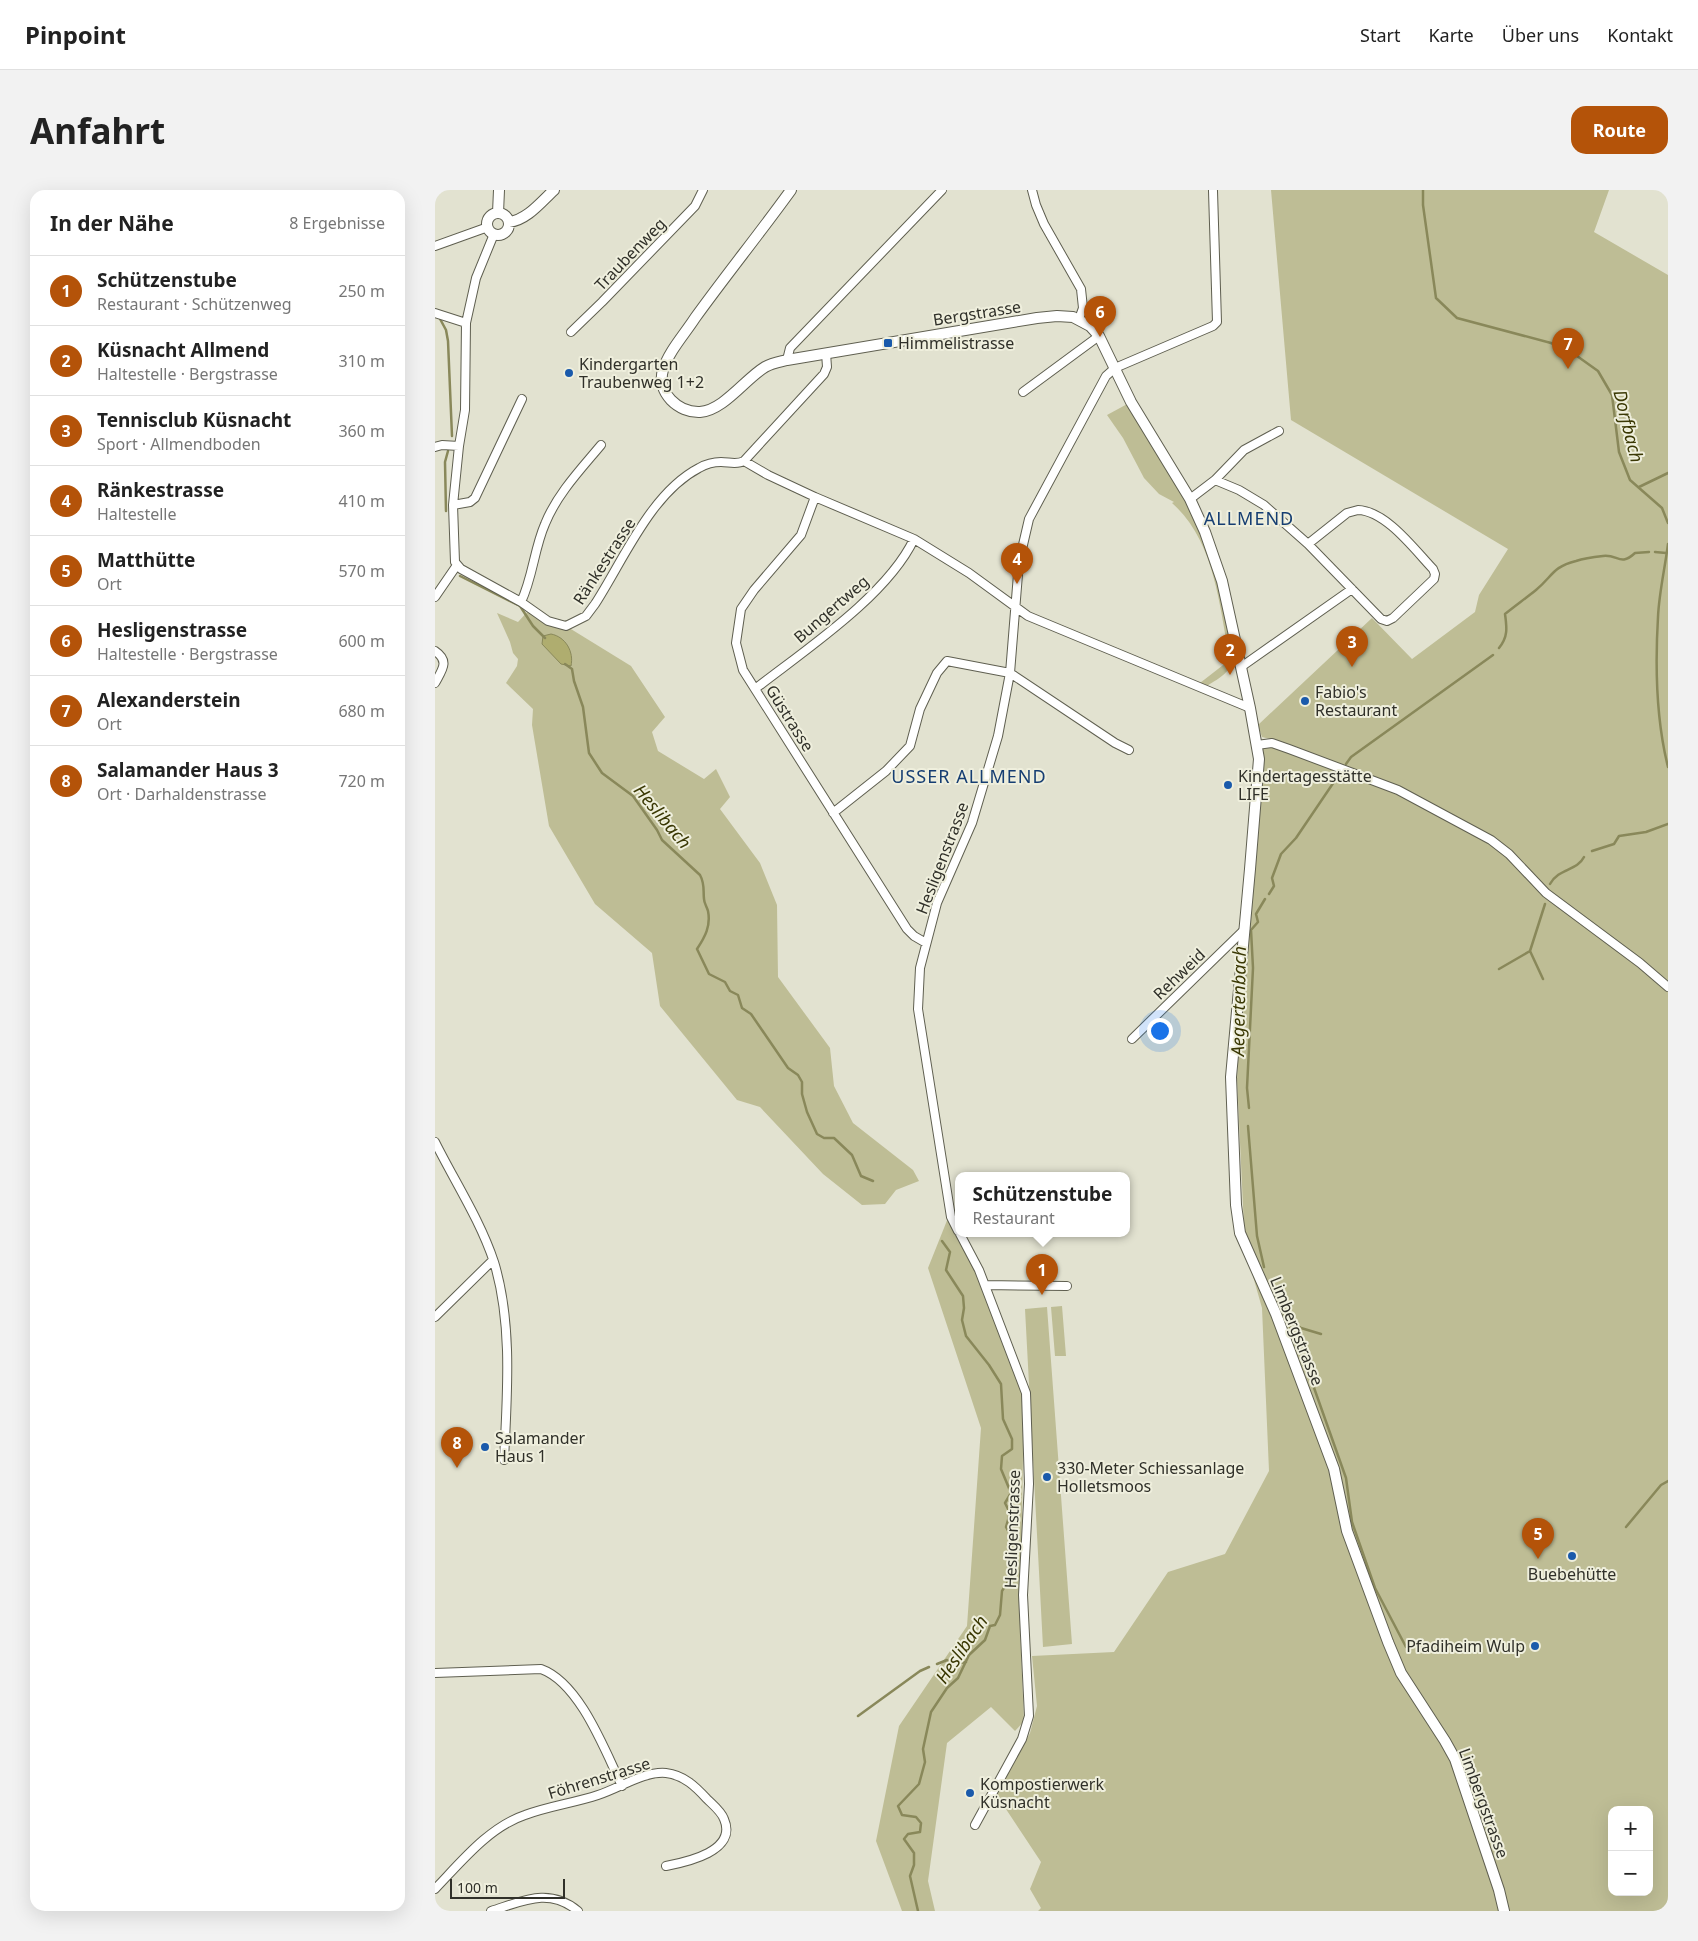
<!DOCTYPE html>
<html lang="de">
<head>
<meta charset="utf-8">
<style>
	body { margin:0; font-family:"Noto Sans",sans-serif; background:#f2f2f2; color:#222 }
	.controls { position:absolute; right:15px; bottom:15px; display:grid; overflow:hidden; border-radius:10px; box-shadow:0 5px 20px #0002 }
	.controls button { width:45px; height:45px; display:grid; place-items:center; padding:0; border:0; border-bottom:1px solid #e0e0e0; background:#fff; color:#222; font:25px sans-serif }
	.scale { position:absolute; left:15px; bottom:12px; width:115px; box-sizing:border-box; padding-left:5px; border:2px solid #303029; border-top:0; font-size:14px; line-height:18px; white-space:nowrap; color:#303029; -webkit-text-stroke:4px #efefdd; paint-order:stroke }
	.you { position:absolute; left:724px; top:840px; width:18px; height:18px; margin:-12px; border:4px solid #fff; border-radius:50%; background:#1a73e8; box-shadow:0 0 0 8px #1a73e833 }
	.badge { display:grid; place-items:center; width:32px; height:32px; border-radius:50%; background:#b45309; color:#fff; font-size:16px; font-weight:700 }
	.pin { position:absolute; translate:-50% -41px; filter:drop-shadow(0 1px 2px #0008) }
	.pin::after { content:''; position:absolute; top:26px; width:18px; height:15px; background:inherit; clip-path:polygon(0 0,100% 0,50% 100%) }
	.popup { position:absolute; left:520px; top:982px; width:175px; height:65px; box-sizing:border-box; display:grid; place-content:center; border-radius:10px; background:#fff; filter:drop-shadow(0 1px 4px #0005); font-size:16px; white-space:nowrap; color:#767676 }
	.popup b { font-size:19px; color:#222 }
	.popup::after { content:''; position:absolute; left:50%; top:100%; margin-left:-10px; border:10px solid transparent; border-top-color:#fff }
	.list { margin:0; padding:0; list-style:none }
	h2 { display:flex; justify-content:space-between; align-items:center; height:65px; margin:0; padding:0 20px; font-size:21px }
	h2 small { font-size:16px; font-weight:400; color:#767676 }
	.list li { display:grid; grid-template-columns:32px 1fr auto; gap:15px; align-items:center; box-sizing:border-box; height:70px; padding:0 20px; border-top:1px solid #e0e0e0 }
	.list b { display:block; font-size:19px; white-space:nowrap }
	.list p { margin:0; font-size:16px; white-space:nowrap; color:#767676 }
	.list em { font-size:16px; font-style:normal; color:#767676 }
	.map { position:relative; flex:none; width:1233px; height:1721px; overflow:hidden; border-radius:15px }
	header { display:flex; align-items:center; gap:30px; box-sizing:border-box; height:70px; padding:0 25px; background:#fff; border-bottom:1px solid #e0e0e0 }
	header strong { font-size:24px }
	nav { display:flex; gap:28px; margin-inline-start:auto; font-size:18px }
	.intro { display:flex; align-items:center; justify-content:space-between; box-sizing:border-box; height:120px; padding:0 30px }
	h1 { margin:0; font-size:35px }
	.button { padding:12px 22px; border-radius:15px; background:#b45309; color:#fff; font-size:18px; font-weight:700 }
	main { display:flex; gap:30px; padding:0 30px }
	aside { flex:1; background:#fff; border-radius:15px; box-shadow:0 5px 20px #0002 }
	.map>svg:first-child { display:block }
	.green { fill:#bebd95; fill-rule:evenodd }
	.water { fill:#afad6f; stroke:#89885a }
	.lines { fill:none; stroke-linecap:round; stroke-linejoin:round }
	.stream { stroke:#89885a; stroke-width:2.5 }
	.street-casing { stroke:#5f5f50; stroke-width:10 }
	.secondary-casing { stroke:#5f5f50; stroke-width:12 }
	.street { stroke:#fff; stroke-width:8 }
	.secondary { stroke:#fff; stroke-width:10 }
	.poi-dot { fill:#1a5aab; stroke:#efefdd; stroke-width:2 }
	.labels { text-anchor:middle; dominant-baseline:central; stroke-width:4; stroke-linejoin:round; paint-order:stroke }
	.street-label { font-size:16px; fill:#303029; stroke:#efefdd }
	.poi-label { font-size:16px; fill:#303029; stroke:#efefdd; text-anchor:start }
	.water-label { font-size:18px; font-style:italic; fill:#3a3804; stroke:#efefdd }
	.neighbourhood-label { font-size:18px; letter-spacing:1px; fill:#163e72; stroke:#efefdd }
</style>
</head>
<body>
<header>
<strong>Pinpoint</strong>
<nav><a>Start</a><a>Karte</a><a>Über uns</a><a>Kontakt</a></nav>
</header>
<div class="intro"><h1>Anfahrt</h1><a class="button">Route</a></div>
<main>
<aside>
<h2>In der Nähe<small>8 Ergebnisse</small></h2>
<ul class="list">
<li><span class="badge">1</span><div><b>Schützenstube</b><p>Restaurant · Schützenweg</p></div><em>250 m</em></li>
<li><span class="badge">2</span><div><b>Küsnacht Allmend</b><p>Haltestelle · Bergstrasse</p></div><em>310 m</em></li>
<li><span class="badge">3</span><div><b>Tennisclub Küsnacht</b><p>Sport · Allmendboden</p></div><em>360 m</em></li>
<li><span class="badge">4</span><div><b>Ränkestrasse</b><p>Haltestelle</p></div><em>410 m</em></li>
<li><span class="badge">5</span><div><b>Matthütte</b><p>Ort</p></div><em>570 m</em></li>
<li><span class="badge">6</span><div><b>Hesligenstrasse</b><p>Haltestelle · Bergstrasse</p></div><em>600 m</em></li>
<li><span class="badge">7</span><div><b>Alexanderstein</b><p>Ort</p></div><em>680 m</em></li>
<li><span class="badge">8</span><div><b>Salamander Haus 3</b><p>Ort · Darhaldenstrasse</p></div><em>720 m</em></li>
</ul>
</aside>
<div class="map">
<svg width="1233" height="1721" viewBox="0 0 1233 1721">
	<rect width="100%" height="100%" fill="#e2e2d0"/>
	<path class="green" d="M836,0H1174L1159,42L1233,85V1721H603L606,1718L595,1699L606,1672L561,1604L595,1543L602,1516L597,1466L679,1462L733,1382L790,1364L834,1281L827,1118L810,1058L802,889L822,555L860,558L850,553L827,547L823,535L937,428L977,469L1040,422L1044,405L1073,359L856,230ZM1177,1620H1214V1702H1177Z
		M696,212L751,311L777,370L800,466C795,483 786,487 772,496L765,493L792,472L794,465C784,413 779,350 737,313L739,312L724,304L709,288L688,248L672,225Z
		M95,419L131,436L196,476L230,527L217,542L223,561L269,589L281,579L295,607L285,619L325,673L342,715L343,787L395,858L399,896L418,933L478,980L484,991L461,1000L450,1014L427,1015L388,984L325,917L302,910L225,816L217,763L160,714L114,636L97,535L98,519L71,493L82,476L83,469L78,463L75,452L62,423L83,432Z
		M513,1028L541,1082L589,1208L585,1440L589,1531L580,1541L556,1517L512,1553L493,1691L500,1721H467L441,1651L464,1536L532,1436L546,1238L493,1078Z
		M627,1116L631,1166H620L616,1117Z
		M612,1117L637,1454L608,1457L590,1119Z"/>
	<path class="water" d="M116,444C131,447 139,462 136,476L126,474L107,454L108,446Z"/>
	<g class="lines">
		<path class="stream" d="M988,0V15L1001,108L1022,128L1116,153L1135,161L1163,181L1177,205L1184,262L1195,290L1227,318L1233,333
			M4,127L11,140L13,151L17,246
			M1204,297L1233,283
			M11,321L10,272L13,261
			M1233,354C1230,378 1224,403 1223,427C1220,477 1221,529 1233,577
			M1220,362L1231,363
			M25,386L85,416L98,436L110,448
			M1064,458C1073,447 1072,438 1070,424C1080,416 1091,408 1101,400C1118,386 1117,377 1141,371C1150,368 1159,367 1168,366C1183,364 1185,377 1200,363L1214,362
			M130,474L137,479L139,491L148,517L154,563L167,583L198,606L222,640L227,650L265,685C270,694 268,700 269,709C269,713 272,717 273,721C276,736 270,747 262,759L274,784L290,792L295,801L303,805L307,818L316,824L353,878L363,885L367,892V904L372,922L382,944L389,948H399L417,965L426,986L438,991
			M911,574L916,567L1058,465
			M1157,661L1179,654L1184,646L1211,642L1233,634
			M1115,694C1124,678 1142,681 1149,667
			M834,704L839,696L837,688L846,664L861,648L905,583
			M1095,761L1108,789
			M1064,779L1095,761L1110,714
			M814,918L812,898L818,778L816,740L823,732L821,724L830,709
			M813,936L822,1046L829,1077
			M836,1094L865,1160
			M852,1128L866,1138L886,1144
			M872,1178L911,1288L917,1332L940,1398L971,1457
			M1191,1337L1226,1295L1233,1291
			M502,1474L512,1470L519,1474L531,1472
			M423,1526L485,1481L494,1477
			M483,1721L475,1686L479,1675V1663L469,1649L473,1644L485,1642L486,1633L481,1627L467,1625L463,1616L484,1594L490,1572L488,1559L496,1522L512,1498L523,1488L534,1465L550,1450L555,1436L560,1435L565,1425L567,1401L576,1387L574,1377L578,1350L571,1337L575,1323L570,1313L576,1303L566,1279L567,1266L577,1259V1249L568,1229L566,1194L554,1175L531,1146L527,1130L529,1118L528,1106L511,1080L515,1062L507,1051"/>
		<g class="street-casing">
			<path id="street" d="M597,0L601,15L609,34L646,99L648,118L644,129
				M59,44L41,88L31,133L30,220L24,256L18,315L20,372L26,379L86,412L113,431L131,436L151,426L160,414C189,369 216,303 264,278C271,274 279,272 286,272C294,272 302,275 309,271L333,285L380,307L479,349L534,383L593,426L815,518
				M0,56L53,37
				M0,123L31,133
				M136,142L167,112L260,16L268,0
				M352,170L355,158L507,0
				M588,202L664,146
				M0,257L7,255L24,256
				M309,271L389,184L392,177L391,163
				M780,290L804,300L829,315L873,354
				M380,307L366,345L319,400L306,419L301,453L308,480L472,739L479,746L491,753
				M755,309L780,290L809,260L844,241
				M18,315L35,312L40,308L87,209
				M923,320C951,321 979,359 998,379L1000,384L999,389L958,428L952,431L946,429L873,354L912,323Z
				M0,407L22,375
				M86,412C98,387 99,359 110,334C122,304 146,279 166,255
				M0,461C15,471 7,480 0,493
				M806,477L917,399
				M320,499C370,460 452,406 479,349
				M822,555L837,553L854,559L963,600L1056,650L1074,664L1111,703L1205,773L1233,797
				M398,623L451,581L475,556L485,519L502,483L512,471L575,483L680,553L694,560
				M697,849L810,739
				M0,952C20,992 45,1030 59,1072C78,1134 72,1206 69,1270
				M523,1041L516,1027L483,819L485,778L502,713L537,633L563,546L575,483L584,372L594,329L671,186L680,178L778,136L782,132L778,1
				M525,1044L544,1080L591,1203L594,1294L588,1405L594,1526L587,1549L540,1635
				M550,1095L632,1096
				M0,1127L58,1070
				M0,1483L106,1479C145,1493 170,1561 187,1596
				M0,1699C26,1672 54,1637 90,1625C114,1616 139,1613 163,1605C185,1598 209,1581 231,1583C249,1585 261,1597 272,1609C278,1615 286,1621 289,1629C303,1661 252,1672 231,1676
				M56,1721C88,1711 114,1697 143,1721"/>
		</g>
		<g class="secondary-casing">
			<path id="secondary" d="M356,0C325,43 291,85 260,128C249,145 234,161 228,180C221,203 244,223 265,222C289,220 310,189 330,177C337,173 344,172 352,170L602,128L622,126L638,127L655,136L664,146L696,212L755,309L770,342L787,391L815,518L824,569L815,679L796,887L801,1015L805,1043L841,1124L899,1279L912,1341L953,1452L966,1483L1010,1551L1020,1569L1064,1700L1069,1721
				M63,23L64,0
				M52 34a11 11 0 1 1 22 0a11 11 0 1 1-22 0Z
				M74,32C92,30 106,12 119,0"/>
		</g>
		<use href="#street" class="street"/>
		<use href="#secondary" class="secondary"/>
	</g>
	<g class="poi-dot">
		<rect x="448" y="148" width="10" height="10" rx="2.5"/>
		<circle cx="134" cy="183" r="5"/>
		<circle cx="870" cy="511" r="5"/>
		<circle cx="793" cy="595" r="5"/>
		<circle cx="50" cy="1257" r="5"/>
		<circle cx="612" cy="1287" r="5"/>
		<circle cx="1137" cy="1366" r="5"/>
		<circle cx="1100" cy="1456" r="5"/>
		<circle cx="535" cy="1603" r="5"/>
	</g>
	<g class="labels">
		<g class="street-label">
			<text transform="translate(195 64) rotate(-46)">Traubenweg</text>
			<text transform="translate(542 123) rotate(-9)">Bergstrasse</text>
			<text transform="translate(169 371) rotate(-57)">Ränkestrasse</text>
			<text transform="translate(396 419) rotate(-41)">Bungertweg</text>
			<text transform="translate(355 528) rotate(58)">Güstrasse</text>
			<text transform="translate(507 668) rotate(-69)">Hesligenstrasse</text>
			<text transform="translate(744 784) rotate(-44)">Rehweid</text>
			<text transform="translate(862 1141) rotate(68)">Limbergstrasse</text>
			<text transform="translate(577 1339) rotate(-88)">Hesligenstrasse</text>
			<text transform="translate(164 1588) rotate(-17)">Föhrenstrasse</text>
			<text transform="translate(1049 1613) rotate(70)">Limbergstrasse</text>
		</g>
		<g class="poi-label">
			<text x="463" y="153">Himmelistrasse</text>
			<text x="144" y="174">Kindergarten<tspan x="144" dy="18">Traubenweg 1+2</tspan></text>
			<text x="880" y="502">Fabio's<tspan x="880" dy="18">Restaurant</tspan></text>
			<text x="803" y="586">Kindertagesstätte<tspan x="803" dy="18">LIFE</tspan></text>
			<text x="60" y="1248">Salamander<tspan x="60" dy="18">Haus 1</tspan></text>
			<text x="622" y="1278">330-Meter Schiessanlage<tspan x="622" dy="18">Holletsmoos</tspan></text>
			<text x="1137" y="1384" text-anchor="middle">Buebehütte</text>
			<text x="1090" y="1456" text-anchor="end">Pfadiheim Wulp</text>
			<text x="545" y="1594">Kompostierwerk<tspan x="545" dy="18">Küsnacht</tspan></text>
		</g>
		<g class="water-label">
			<text transform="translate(1194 236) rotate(76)">Dorfbach</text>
			<text transform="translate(228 626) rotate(50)">Heslibach</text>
			<text transform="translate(803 811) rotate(-89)">Aegertenbach</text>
			<text transform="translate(526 1459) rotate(-56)">Heslibach</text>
		</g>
		<g class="neighbourhood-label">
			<text x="814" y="328">ALLMEND</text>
			<text x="534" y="586">USSER ALLMEND</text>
		</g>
	</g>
</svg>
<div class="controls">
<button>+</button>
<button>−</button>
</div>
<div class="scale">100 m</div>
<div class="you"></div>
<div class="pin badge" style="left:607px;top:1105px">1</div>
<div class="popup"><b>Schützenstube</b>Restaurant</div>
<div class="pin badge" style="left:795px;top:485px">2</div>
<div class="pin badge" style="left:917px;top:477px">3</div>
<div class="pin badge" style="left:582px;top:394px">4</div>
<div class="pin badge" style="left:1103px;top:1369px">5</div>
<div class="pin badge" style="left:665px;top:147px">6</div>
<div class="pin badge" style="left:1133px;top:179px">7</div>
<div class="pin badge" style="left:22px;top:1278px">8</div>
</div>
</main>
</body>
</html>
